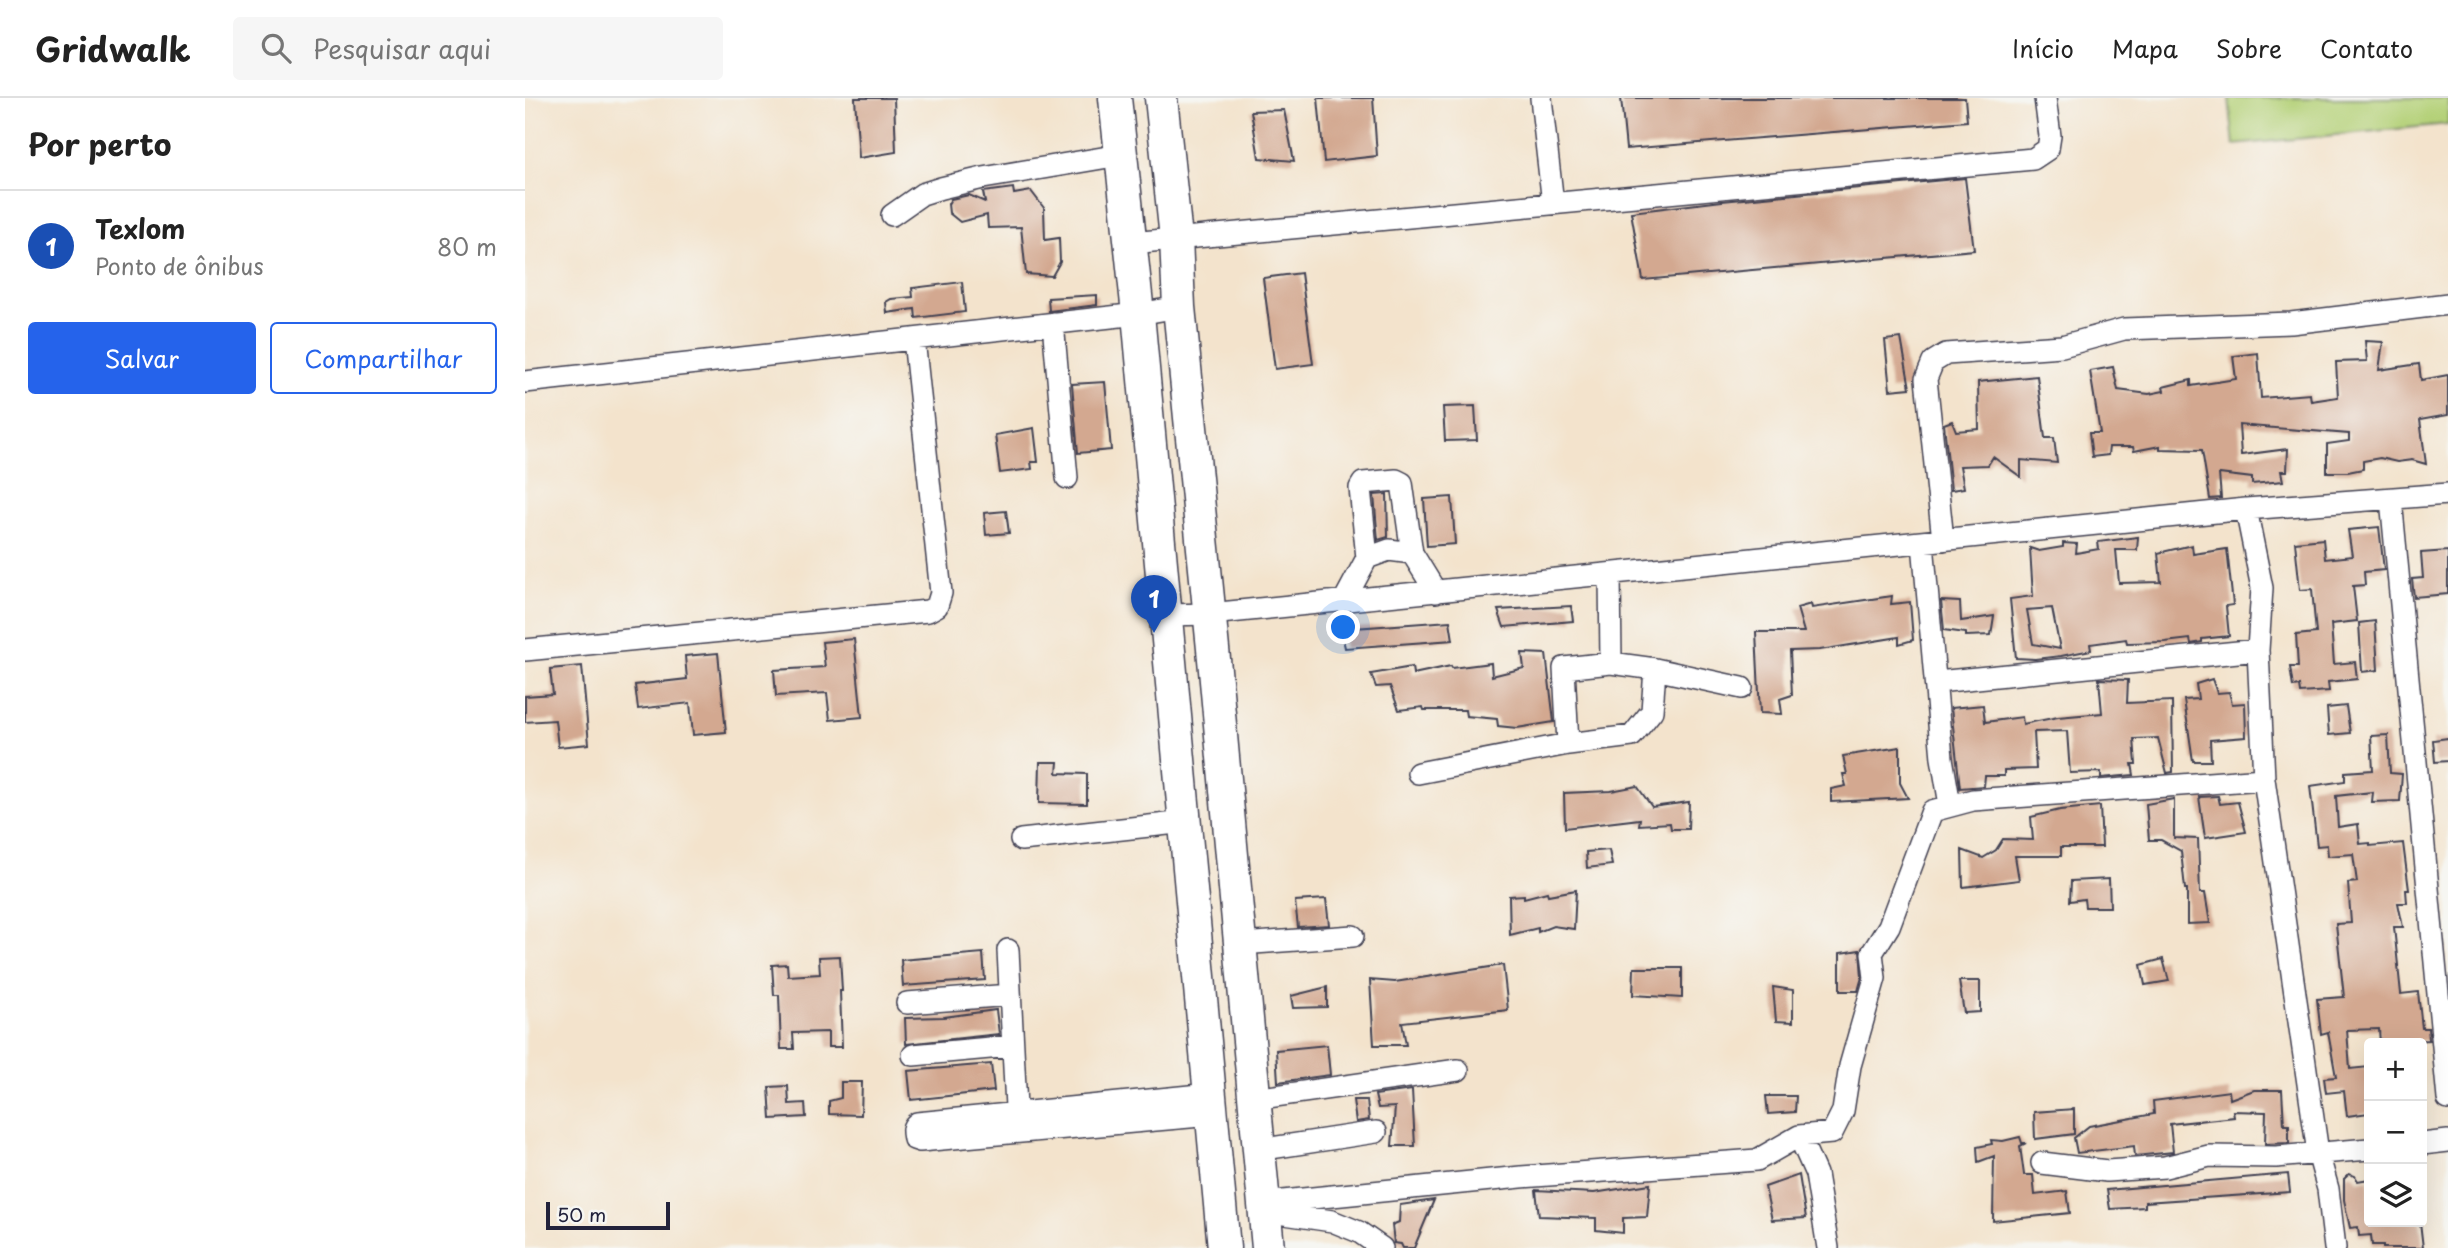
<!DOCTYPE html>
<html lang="pt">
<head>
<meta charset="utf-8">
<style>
	body { margin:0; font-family:"Playpen Sans",sans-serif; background:#f6f6f6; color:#222 }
	.controls { position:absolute; right:21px; bottom:21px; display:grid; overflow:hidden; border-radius:7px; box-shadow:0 7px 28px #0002 }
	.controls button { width:63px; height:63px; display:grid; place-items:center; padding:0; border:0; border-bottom:2px solid #e0e0e0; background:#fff; color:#222; font:35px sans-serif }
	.scale { position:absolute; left:21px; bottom:18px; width:124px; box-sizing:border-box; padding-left:7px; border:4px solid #22223b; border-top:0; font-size:19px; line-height:24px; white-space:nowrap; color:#22223b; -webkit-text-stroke:5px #f6f6f2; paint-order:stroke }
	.you { position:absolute; left:819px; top:530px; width:24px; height:24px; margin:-18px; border:5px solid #fff; border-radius:50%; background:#1a73e8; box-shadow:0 0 0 10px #1a73e833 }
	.badge { display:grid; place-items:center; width:46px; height:46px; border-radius:50%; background:#2563eb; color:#fff; font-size:23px; font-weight:700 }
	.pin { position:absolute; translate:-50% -58px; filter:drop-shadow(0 2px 4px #0008) }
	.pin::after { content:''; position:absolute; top:37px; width:24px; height:21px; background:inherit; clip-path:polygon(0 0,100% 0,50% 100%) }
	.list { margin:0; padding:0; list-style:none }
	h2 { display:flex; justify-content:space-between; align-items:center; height:91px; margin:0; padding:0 28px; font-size:30px }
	h2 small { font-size:23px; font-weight:400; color:#767676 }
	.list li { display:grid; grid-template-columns:46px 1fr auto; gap:21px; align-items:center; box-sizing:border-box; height:112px; padding:0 28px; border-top:2px solid #e0e0e0 }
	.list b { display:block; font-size:26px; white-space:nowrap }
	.list p { margin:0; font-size:23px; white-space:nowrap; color:#767676 }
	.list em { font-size:23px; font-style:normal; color:#767676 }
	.actions { display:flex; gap:14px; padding:21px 28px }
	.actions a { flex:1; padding:16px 0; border:2px solid #2563eb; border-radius:7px; text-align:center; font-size:24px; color:#2563eb }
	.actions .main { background:#2563eb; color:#fff }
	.icon { flex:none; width:38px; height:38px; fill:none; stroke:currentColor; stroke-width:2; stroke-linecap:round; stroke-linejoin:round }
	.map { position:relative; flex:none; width:1923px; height:1150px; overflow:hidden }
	header { display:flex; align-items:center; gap:42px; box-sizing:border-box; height:98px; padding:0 35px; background:#fff; border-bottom:2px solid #e0e0e0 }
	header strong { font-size:33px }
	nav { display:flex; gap:38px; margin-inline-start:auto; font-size:24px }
	.search { width:490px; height:63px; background:#f6f6f6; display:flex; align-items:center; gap:18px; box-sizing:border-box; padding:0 24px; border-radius:7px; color:#767676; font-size:26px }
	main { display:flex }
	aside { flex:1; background:#fff }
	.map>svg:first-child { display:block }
	.green { fill:#b3d076; stroke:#6a7958; stroke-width:2 }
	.building { fill:#d3a890; fill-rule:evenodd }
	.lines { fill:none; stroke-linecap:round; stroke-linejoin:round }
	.minor-casing { stroke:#413f51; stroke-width:24 }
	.highway-casing { stroke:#413f51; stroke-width:35 }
	.minor { stroke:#fff; stroke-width:21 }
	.highway { stroke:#fff; stroke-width:32 }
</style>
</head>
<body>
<header>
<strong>Gridwalk</strong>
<div class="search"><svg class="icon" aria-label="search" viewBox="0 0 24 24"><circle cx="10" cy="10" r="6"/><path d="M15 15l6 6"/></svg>Pesquisar aqui</div>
<nav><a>Início</a><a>Mapa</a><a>Sobre</a><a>Contato</a></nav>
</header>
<main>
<aside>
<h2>Por perto<small></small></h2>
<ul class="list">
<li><span class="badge" style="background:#1a4fb4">1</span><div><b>Texlom</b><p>Ponto de ônibus</p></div><em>80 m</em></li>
</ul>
<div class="actions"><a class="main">Salvar</a><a>Compartilhar</a></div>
</aside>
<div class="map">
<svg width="1923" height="1150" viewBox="0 0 1923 1150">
	<rect width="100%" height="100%" fill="#f6f6f2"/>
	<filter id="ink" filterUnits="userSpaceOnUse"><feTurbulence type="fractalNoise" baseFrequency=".0143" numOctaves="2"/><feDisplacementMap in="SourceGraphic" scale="14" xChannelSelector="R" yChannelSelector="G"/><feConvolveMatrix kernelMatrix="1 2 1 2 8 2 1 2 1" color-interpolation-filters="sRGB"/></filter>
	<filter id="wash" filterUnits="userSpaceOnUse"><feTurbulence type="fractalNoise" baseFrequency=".00686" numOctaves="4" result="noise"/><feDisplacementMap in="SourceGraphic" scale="28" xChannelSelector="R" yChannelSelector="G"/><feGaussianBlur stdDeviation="1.57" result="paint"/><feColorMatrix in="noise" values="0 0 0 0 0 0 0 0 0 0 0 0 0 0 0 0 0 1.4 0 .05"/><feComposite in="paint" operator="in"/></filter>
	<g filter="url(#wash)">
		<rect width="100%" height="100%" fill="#f3e3cc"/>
		<path class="green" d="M1704,0H1923V26L1709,47Z"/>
		<g id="blocks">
			<path class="building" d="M330,0H369L371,54L334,60Z
				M793,0H848L852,58L799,64Z
				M1096,0H1440L1442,23L1101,51Z
				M759,12L769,63L734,60L726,13Z
				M1440,80L1449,152L1118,182L1106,114L1197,103Z
				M488,90L489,96L506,93L519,110L520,142L534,140L535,164L527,178L501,176L496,129L463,130L462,117L435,124L424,115L423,106L426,101L444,97L460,104L458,94Z
				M776,175L788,266L750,271L738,180Z
				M437,184L440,214L391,220L390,211L362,215L361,204L366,201L388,199L387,190Z
				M572,197V207L524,213L523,200Z
				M1376,240L1385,290L1365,292L1360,242Z
				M1840,243L1858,244L1854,272L1894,266L1896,282L1923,277V317L1895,322L1901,366L1887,362L1872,364L1855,360L1838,363V371L1823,374H1802V346L1824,343V336L1714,327L1716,357L1763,351L1762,373H1756L1758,383L1727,386V380L1694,376L1696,400L1685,401L1677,352L1635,351V348L1609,353L1608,349H1584L1583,357L1567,359L1564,335H1575L1565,273L1588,269L1593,292L1624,296L1639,293L1638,289L1666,282V288L1711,281L1708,258L1733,255L1736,300L1785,296L1786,303L1813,299L1811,264L1842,263Z
				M1512,278L1520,340H1529L1532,365L1496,362V379L1468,359L1463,367L1435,368L1439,390L1426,392L1419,326L1427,323L1431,333L1454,331L1453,284Z
				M580,284L586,352L553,355L547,286Z
				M950,308L952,342L920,343L918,309Z
				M509,330L513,364H506L507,371L475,375L470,337Z
				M862,396L863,439L853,442L849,397Z
				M927,399L930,446L902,448L899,401Z
				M481,413L484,435L461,437L459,415Z
				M1854,429L1859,472L1839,474L1840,487L1828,488L1832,523L1806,526L1809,566L1830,564L1832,581L1803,584L1804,593L1775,595L1774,588L1768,589L1765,569H1773L1771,537L1791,535L1787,491L1775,492L1770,444L1798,441L1800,461L1827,458L1823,432Z
				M1613,439L1612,452H1591L1594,485L1636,484L1633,455L1667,447L1668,456L1702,451L1708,507L1701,508L1704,538L1677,541V544L1666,546L1665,541L1640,544L1602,545L1601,541L1565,546L1566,552L1536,558L1510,561L1491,560L1485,501L1508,498L1505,450L1514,453L1538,449V445L1552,446L1551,455L1574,451L1573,444ZM1527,510L1535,551L1508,546L1502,512Z
				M1923,453V496L1889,499L1887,481L1898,480L1896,455Z
				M1367,498L1366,506L1385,504L1388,542L1374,546V539L1295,552L1265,553L1267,597L1255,601L1257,616L1235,615L1231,534H1279L1272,510L1286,506L1287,510Z
				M1416,503L1435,504L1436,523L1469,518L1466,537L1441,538V535L1419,532Z
				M1046,508L1048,523L979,529L973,512Z
				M925,523L928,542L820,550L816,531Z
				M1850,523L1853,572L1837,574L1834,525Z
				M329,541L337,619L305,622L302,595L251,598L249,572L300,569L297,544Z
				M193,555L201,634L168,637L165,605L113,611L110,587L162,581L160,558Z
				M997,555L1021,556L1029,624L992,630L973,628L972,621L941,618L940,612H899L898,609L874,612L865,588L851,589L846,576L887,569L888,576L926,568L927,570L966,565L967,578L999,570Z
				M57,568L64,646L33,649L30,622L0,624V598L28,596L25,571Z
				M1574,581L1603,582L1602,605L1647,603L1648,674L1642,675L1633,640L1609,641L1611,666H1607L1609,677L1576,680V674L1545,675L1542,633L1509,634L1511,671L1479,672V678H1460L1459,688L1435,690L1426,610L1458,607L1460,624L1497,619L1498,626L1533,619L1577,615Z
				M1687,581L1692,595L1704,594L1707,606L1720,605L1721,639L1685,642L1686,663H1668L1659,602L1673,601L1671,586Z
				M1821,608L1825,635L1804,637L1802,610Z
				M1863,637L1865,675L1877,676L1875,703L1847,704L1848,694L1811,698L1813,729L1833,726L1835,746L1845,745V748L1878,745L1884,792H1881L1882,805H1873L1878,829H1869L1876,896L1893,894L1897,930H1903L1904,942L1855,945L1854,931L1822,932L1825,971L1844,969V1015L1822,1018L1819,993L1801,995L1799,980L1811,979L1803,934L1796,936L1792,901L1819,899L1811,826L1826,825L1823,785L1832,784L1828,756L1803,758L1802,747L1792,748L1785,688L1820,683V674L1848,672L1846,638Z
				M1923,640V663L1910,664L1908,642Z
				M1375,649V685L1383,700L1306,704V691L1321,688L1318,676H1322L1318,658Z
				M515,664H533L532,675L562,676V706L514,705Z
				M1112,688L1127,709L1164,704L1163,731H1146L1145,725L1114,727L1115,721L1040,730L1039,695L1086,693Z
				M1693,698L1695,706L1713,704L1721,734L1680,740L1674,699Z
				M1649,701V740L1673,741L1675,795H1680L1685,825L1662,826V791H1660L1656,753L1636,742H1624L1621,706Z
				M1575,708L1577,749H1536V758H1490L1494,782L1438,789L1437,752L1458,760L1471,752L1478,741L1508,742L1506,719L1535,712Z
				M1084,752L1087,767L1062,770L1061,754Z
				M1584,781L1585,809H1560L1559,801L1545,803L1546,783Z
				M1051,792L1049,831L1028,828L1013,834V830L985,837L984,798L999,797V800L1022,794L1023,797Z
				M801,801L804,827L773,829L770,803Z
				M1335,852L1337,879L1333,893H1315V855Z
				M458,855L460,882L378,888L376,862Z
				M315,858L317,893H315L317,949H303V934L268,935L269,951H256L254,897H249L247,867L262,866L263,878L295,876L294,859Z
				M1638,861L1644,883L1620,887L1616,867Z
				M978,867L983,912L877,924L881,947H849L845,882L870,884Z
				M1109,870H1157V900L1108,897Z
				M1434,883H1455V914L1439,915Z
				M802,889V909L768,910L766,898Z
				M1248,889L1268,892V924L1251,923Z
				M471,912L474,936L381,946L380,920L419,919Z
				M802,947L805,977L753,984L751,952Z
				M466,966L469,993L386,1002L383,973Z
				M316,984H337L336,1017L304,1016V1003L316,1000Z
				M263,988L264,1006L280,1005L281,1019L246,1021L244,989Z
				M887,992L890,1048H867L870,1009L853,1010L850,997Z
				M1729,992H1757L1759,1027H1764V1045L1740,1046L1741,1014L1708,1013L1709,1019L1645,1026L1648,1054L1610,1058L1609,1048L1552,1055L1549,1040L1564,1028L1629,1016L1628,1003L1704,993L1705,1001Z
				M1241,998H1271L1270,1014L1243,1016Z
				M828,1002H842L844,1022L831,1024Z
				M1549,1011V1036L1510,1041L1509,1014Z
				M1495,1039L1497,1045H1501L1495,1048L1499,1077H1508L1510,1097L1542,1093L1545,1115L1468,1123L1469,1058L1453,1064L1452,1049L1467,1046L1466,1042L1478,1043Z
				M1763,1076L1765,1094L1620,1104V1109L1585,1111L1582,1092Z
				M1824,1076L1830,1078L1833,1083L1844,1081V1124H1895L1898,1150H1858V1147H1847L1846,1137L1834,1138L1833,1129L1825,1130L1819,1102V1081Z
				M1274,1077L1281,1120L1247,1122L1240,1089Z
				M1125,1086L1122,1119L1098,1120V1135L1071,1132V1120L1014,1118L1011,1092L1069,1095Z
				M909,1102L889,1150H878L876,1146L869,1145L867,1127L874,1124L875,1107Z"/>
		</g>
	</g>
	<g filter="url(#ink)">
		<use href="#blocks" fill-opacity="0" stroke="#413f51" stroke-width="2"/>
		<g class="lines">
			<g class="minor-casing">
				<path id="minor" d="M1016,0L1028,106
					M367,117L397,96L416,90L458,80L595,57
					M606,145L1508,61L1523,51L1525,38L1520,0
					M528,225L542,380
					M0,284L613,216L654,209
					M1866,401L1923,1001
					M1721,411L1737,490L1733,552L1739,681L1793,1055L1803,1091L1810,1150
					M1418,442L1401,281L1408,264L1421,256L1537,248L1599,231L1766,225L1923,206
					M1398,445L1417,660L1425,707
					M842,460L835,390L838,385L871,382L877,385L887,455
					M1085,476L1086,565L1130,571L1217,590
					M819,503L842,460L864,452L887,455L911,494
					M641,517L685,516L1721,411L1923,396
					M0,552L403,513L412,508L416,495L389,241
					M1412,584L1733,552
					M1043,646L1039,570L1086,565
					M893,675L1043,646L1107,638L1127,613L1130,571
					M496,742L661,724
					M715,846L828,838
					M483,852L492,1029
					M382,905L485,897
					M388,957L487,948
					M685,996L392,1025C386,1030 388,1034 389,1041L395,1043L687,1017
					M729,1001L933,972
					M1274,1038L1291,1076L1303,1150
					M1897,1046L1923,1043
					M733,1052L851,1034
					M1517,1065L1582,1073L1640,1069L1684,1058L1751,1059L1844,1051
					M737,1105L996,1079L1232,1062L1274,1038L1307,1035L1318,1013L1325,968L1350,880L1347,855L1364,828L1407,713L1448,702L1739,681
					M739,1113L807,1123L834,1134L857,1150"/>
			</g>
			<g class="highway-casing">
				<path id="highway" d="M590,0L613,216L699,1150
					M636,0L651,140L654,209L689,561L743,1150"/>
			</g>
			<use href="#minor" class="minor"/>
			<use href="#highway" class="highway"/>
		</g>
	</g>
</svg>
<div class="controls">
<button>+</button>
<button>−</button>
<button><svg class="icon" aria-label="layers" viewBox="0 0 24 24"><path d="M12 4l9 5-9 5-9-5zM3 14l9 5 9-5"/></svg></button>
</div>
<div class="scale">50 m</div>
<div class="you"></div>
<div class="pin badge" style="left:629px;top:535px;background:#1a4fb4">1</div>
</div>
</main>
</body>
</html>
